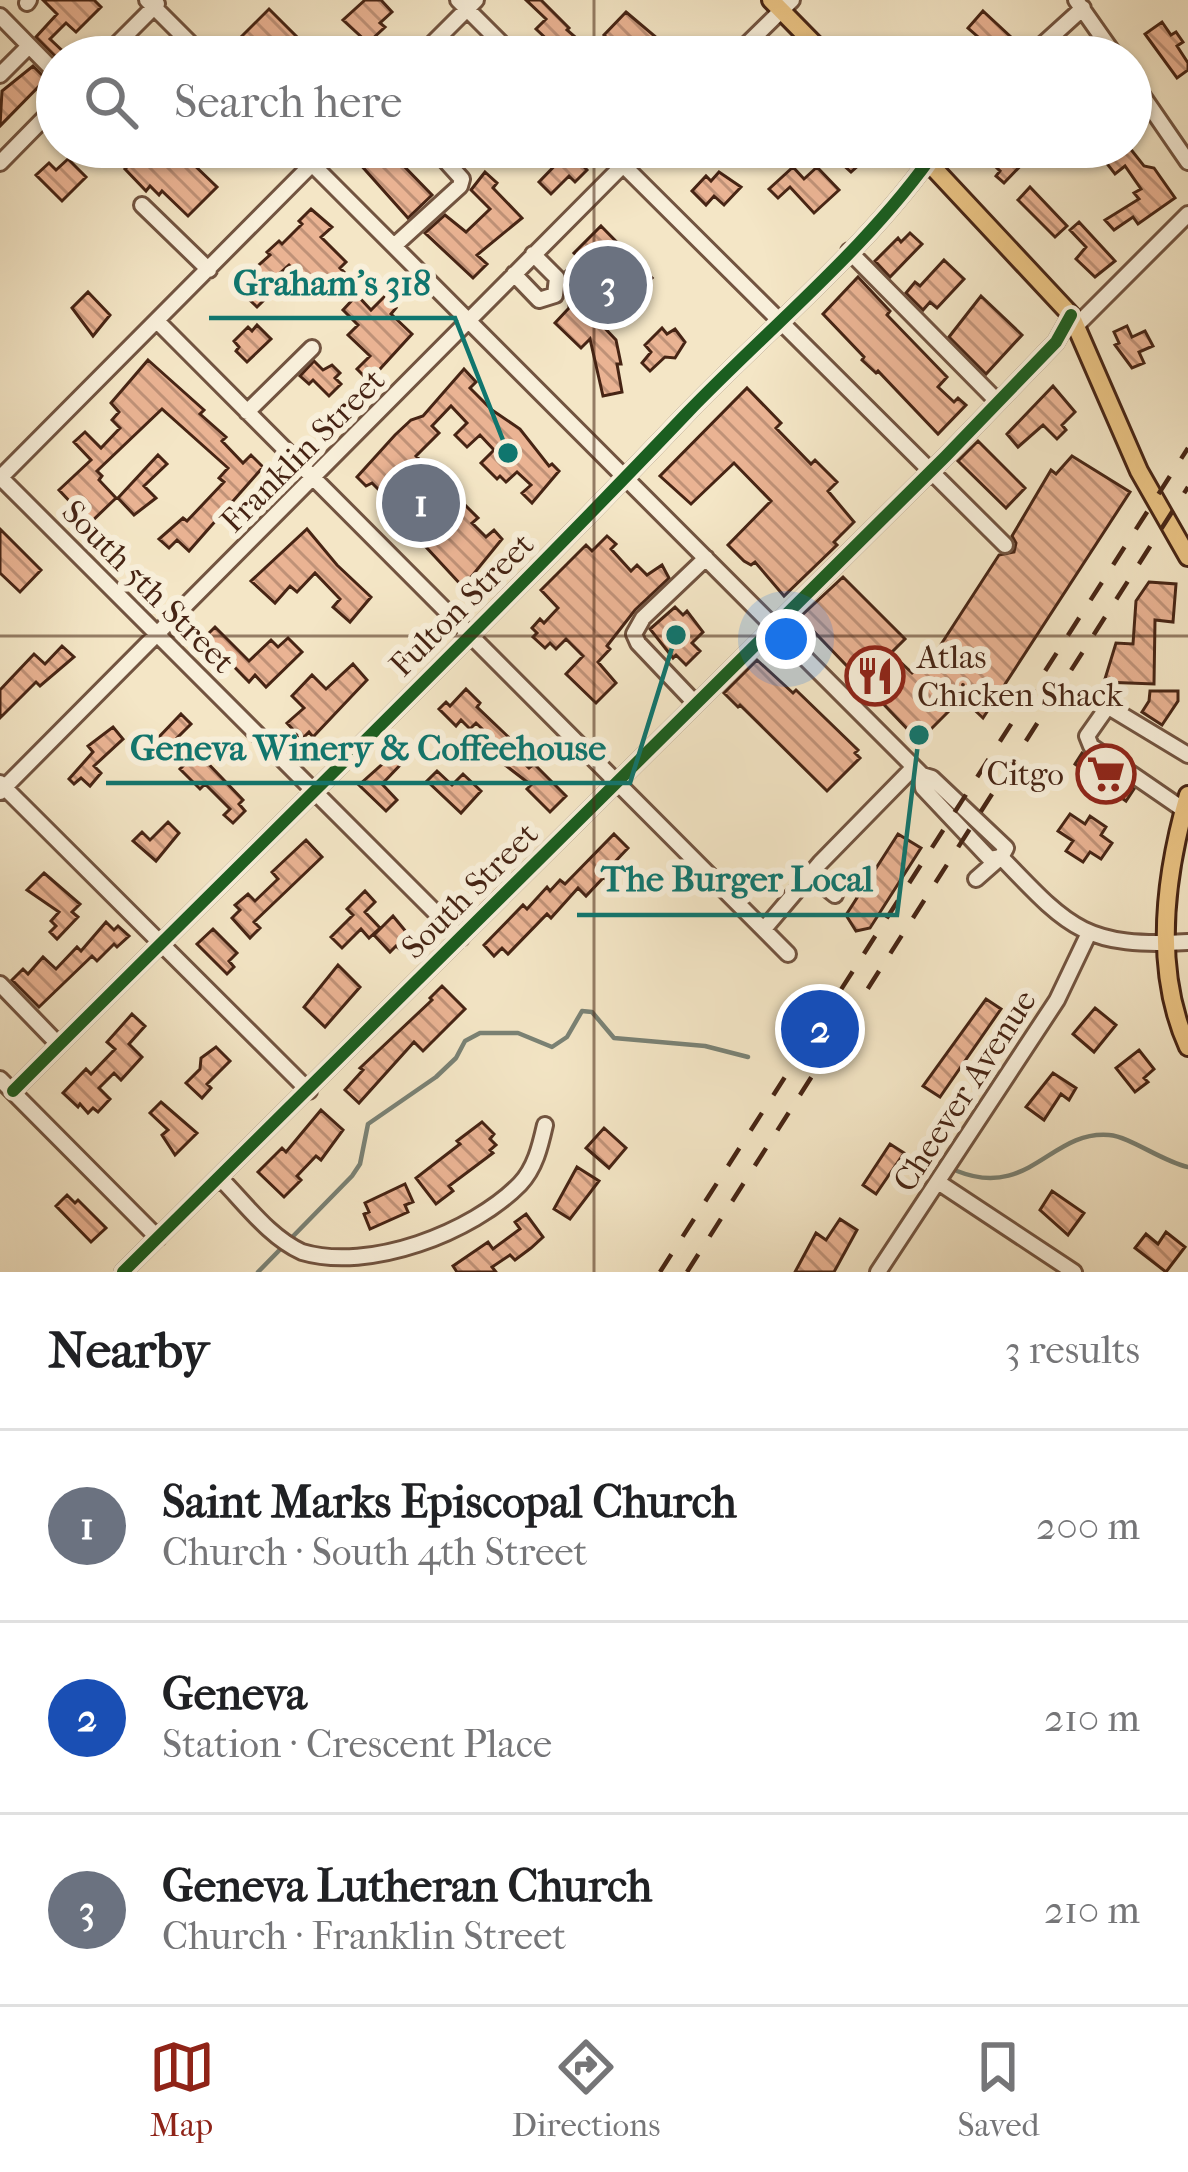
<!DOCTYPE html>
<html lang="en">
<head>
<meta charset="utf-8">
<style>
	body { margin:0; font-family:"IM FELL French Canon",serif; background:#f2f2f2; color:#202124 }
	.you { position:absolute; left:786px; top:639px; width:42px; height:42px; margin:-30px; border:9px solid #fff; border-radius:50%; background:#1a73e8; box-shadow:0 0 0 18px #1a73e833 }
	.badge { display:grid; place-items:center; width:78px; height:78px; border-radius:50%; background:#8f2418; color:#fff; font-size:39px; font-weight:700 }
	.pin { position:absolute; translate:-50% -50%; border:6px solid #fff; box-shadow:0 3px 12px #0006 }
	.list { margin:0; padding:0; list-style:none }
	h2 { display:flex; justify-content:space-between; align-items:center; height:156px; margin:0; padding:0 48px; font-size:51px }
	h2 small { font-size:39px; font-weight:400; color:#757577 }
	.list li { display:grid; grid-template-columns:78px 1fr auto; gap:36px; align-items:center; box-sizing:border-box; height:192px; padding:0 48px; border-top:3px solid #e0e0e0 }
	.list b { display:block; font-size:45px; white-space:nowrap }
	.list p { margin:0; font-size:39px; white-space:nowrap; color:#757577 }
	.list em { font-size:39px; font-style:normal; color:#757577 }
	.icon { flex:none; width:66px; height:66px; fill:none; stroke:currentColor; stroke-width:2; stroke-linecap:round; stroke-linejoin:round }
	.map { position:relative; flex:none; width:1188px; height:1272px; overflow:hidden }
	.search { position:absolute; background:#fff; box-shadow:0 3px 9px #0004; left:36px; right:36px; top:36px; height:132px; display:flex; align-items:center; gap:30px; box-sizing:border-box; padding:0 42px; border-radius:66px; color:#757577; font-size:45px }
	.sheet { height:732px; background:#fff }
	nav { display:flex; justify-content:space-around; align-items:center; box-sizing:border-box; height:168px; border-top:3px solid #e0e0e0; background:#fff; font-size:33px; color:#757577 }
	nav a { display:grid; justify-items:center; gap:6px }
	nav .on { color:#8f2418 }
	.map>svg:first-child { display:block }
	.lines { fill:none; stroke-linecap:round; stroke-linejoin:round }
	.stream { stroke:#7a8275; stroke-width:4.5 }
	.building { fill:url(#building-back-hatch); stroke:#462414; stroke-width:3 }
	.minor-casing { stroke:#725440; stroke-width:20 }
	.major-casing { stroke:#462414; stroke-width:22 }
	.minor { stroke:#f8efda; stroke-width:14 }
	.major { stroke:#eac383; stroke-width:16 }
	.rail { stroke:#462414; stroke-width:4.5; stroke-dasharray:21 21; stroke-linecap:butt }
	.cycleway-casing { stroke:#f8efda; stroke-width:20 }
	.cycleway { stroke:#1b5e20; stroke-width:12 }
	.grid { fill:none; stroke:#462414; stroke-width:3; stroke-opacity:0.55 }
	.labels { text-anchor:middle; dominant-baseline:central; stroke-width:12; stroke-linejoin:round; paint-order:stroke }
	.street-label { font-size:33px; fill:#462414; stroke:#f8efda }
	.poi-label { font-size:33px; fill:#462414; stroke:#f8efda; text-anchor:start }
	.leader { fill:none; stroke:#0f766e; stroke-width:4.5 }
	.callout-dot { fill:#0f766e; stroke:#f8efda; stroke-width:4.5 }
	.callout-label { font-size:36px; text-anchor:middle; font-weight:bold; fill:#0f766e; stroke:#f8efda; stroke-width:12; stroke-linejoin:round; paint-order:stroke }
</style>
</head>
<body>
<div class="map">
<svg width="1188" height="1272" viewBox="0 0 1188 1272">
	<defs>
		<pattern id="building-back-hatch" width="6" height="6" patternUnits="userSpaceOnUse" patternTransform="scale(3)"><rect width="6" height="6" fill="#eab393"/><path d="M-1 5l2 2M0 0l6 6M5-1l2 2" fill="none" stroke="#bf9177"/></pattern>
	</defs>
	<rect width="100%" height="100%" fill="#f4e6c6"/>
	<filter id="stains"><feTurbulence type="fractalNoise" baseFrequency=".00167" numOctaves="4"/><feColorMatrix values="0 0 0 0 .2 0 0 0 0 .09 0 0 0 0 .02 0 0 0 .5 -.17"/></filter>
	<radialGradient id="worn" r=".72"><stop offset=".6" stop-color="#630" stop-opacity="0"/><stop offset="1" stop-color="#630" stop-opacity=".3"/></radialGradient>
	<g class="lines">
		<path class="stream" d="M957,1171C1029,1200 1051,1130 1109,1135C1131,1137 1161,1161 1188,1167
			M258,1272L352,1176L360,1164L368,1124L436,1077L456,1058L465,1041L480,1033H518L552,1047L567,1037L582,1011L592,1012L614,1038L705,1046L748,1057"/>
	</g>
	<path class="building" d="M43,0H94L101,7L76,32L66,23L50,39L69,57L57,58L36,37L57,14Z
		M365,0H381L392,12L380,23L385,27L368,43L343,20Z
		M526,0H541L569,28L567,30L598,57H570L555,42L553,45L536,29L546,19Z
		M269,9L302,42L293,50L300,57H235L228,50Z
		M983,11L1011,37L999,50L993,45L980,57L968,45L977,36L968,28Z
		M626,12L657,38L638,57H605L615,46L604,35Z
		M1162,22L1171,35L1176,32L1183,42L1177,46L1188,63V70L1177,78L1145,34Z
		M33,66L46,79L0,126L2,91Z
		M118,147H183L194,159L191,162L217,187L188,216L162,191L159,195L150,186L146,191L125,169L128,166L120,158L125,153Z
		M375,147H411L398,160L432,195L408,218L359,163Z
		M817,147H858L868,157L851,172L832,155L824,164L812,152Z
		M975,147H990L1006,162L1017,150L1027,159L1004,183L996,176L1000,171Z
		M1094,147H1129L1144,166L1154,168L1175,198L1138,224L1133,217L1114,230L1105,220L1139,199L1134,193L1141,189L1125,166L1115,174Z
		M569,151L587,170L575,182L569,176L551,194L539,182Z
		M68,159L86,177L62,201L36,175L49,163L56,170Z
		M793,167L804,179L817,167L839,190L814,213L790,187L778,198L769,189Z
		M485,172L497,183L493,188L522,218L477,255L487,264L473,278L425,233L445,215L466,232L490,209L471,190Z
		M719,172L741,187L724,205L714,196L706,205L692,191L706,176L711,181Z
		M1030,187L1067,226L1055,237L1018,200Z
		M311,209L332,227L321,237L346,262L340,268L344,272L322,296L289,265L269,283L262,293L267,297L257,307L235,286L270,255L267,252L279,241L282,244L302,224L299,221Z
		M1079,222L1115,261L1095,277L1076,259L1086,247L1070,230Z
		M601,226L652,278L600,323L616,340L621,364H617L622,392L603,396L590,339L581,348L555,323L569,308V288L575,282L566,271L579,258L574,253Z
		M910,233L922,244L890,277L875,261L898,238L901,242Z
		M944,260L964,279L937,308L930,302L923,310L906,293L915,282L920,286Z
		M858,277L890,311L887,315L947,377L938,387L954,402L958,398L966,405L938,434L878,371L876,373L862,360L864,357L823,314Z
		M88,292L110,315L93,336L72,308Z
		M357,295L371,310L384,297L396,308L391,314L412,334L369,381L357,369L370,356L348,335L358,325L343,310Z
		M981,296L1022,335L986,374L949,337Z
		M257,325L271,339L247,362L236,351L239,347L234,341L248,327L252,331Z
		M1127,326L1132,337L1145,331L1153,346L1139,352L1144,363L1132,368L1115,345L1119,343L1114,332Z
		M662,328L667,334L675,329L685,342L675,358L665,357L650,371L642,363L651,352L645,345Z
		M148,360L204,410L200,414L226,437L222,441L243,463L251,455L263,467L189,551L177,540L169,548L159,539L183,518L187,521L224,482L219,478L228,468L162,409L97,471L102,476L99,480L116,498L90,523L59,490L91,460L74,442L85,432L101,448L120,428L112,420L119,412L111,403Z
		M314,361L323,370L332,365L340,373L335,378L341,384L329,396L313,380L309,384L300,376Z
		M464,369L476,382L470,388L492,410L520,429L549,466L552,464L559,471L532,503L522,493L531,485L517,472L506,482L500,476L497,479L481,463L494,450L480,435L467,447L455,435L467,423L451,406L432,426L439,433L416,456L478,518L472,523L486,537L494,530L502,539L463,587L401,520L400,511L372,483L366,486L357,477L395,435L411,420L423,416Z
		M1053,386L1075,412L1062,425L1066,430L1057,439L1043,425L1018,447L1007,434Z
		M747,388L781,423L776,428L811,464L815,460L837,482L828,491L854,522L834,542L837,545L784,596L755,562L751,565L744,561L728,545L771,501L734,463L691,504L660,476Z
		M978,441L1025,488L1006,508L958,461Z
		M158,455L167,464L144,486L156,498L134,515L118,498Z
		M1072,456L1130,492L983,718L962,698L923,737H915L800,617L843,577L905,639L891,653L912,673L923,662L927,666L999,555L1014,552L1016,543L1012,536L1051,470L1056,474Z
		M0,529L41,570L20,592L0,573Z
		M307,529L337,565L371,597L350,622L333,607L340,599L315,573L297,592L290,586L275,603L251,581Z
		M607,536L616,544L611,549L631,571L637,565L647,575L662,565L669,578L635,610L607,646L610,649L598,662L616,683L596,703L566,674L583,656L566,639L556,649L550,643L545,648L533,637L537,633L532,628L540,619L544,623L558,608L541,590L586,545L592,551Z
		M1149,582L1176,584L1173,622L1155,620L1154,684L1104,682L1116,643L1133,644L1136,601Z
		M675,607L683,615L687,611L703,632L692,643L700,651L686,665L676,655L673,658L650,629Z
		M215,627L249,661L271,640L278,647L288,638L302,652L266,687L255,675L249,682L205,637Z
		M62,646L74,657L40,686L36,682L0,718V690L34,654L45,664Z
		M757,660L793,693L796,690L858,750L855,753L860,758L827,791L740,705L738,707L724,693Z
		M353,664L367,680L313,737L309,732L302,739L287,723L304,708L292,696L312,675L326,689Z
		M466,689L480,703L477,707L521,749L515,755L529,768L534,764L566,796L550,812L527,789L531,785L496,758L500,754L494,748L498,744L476,723L470,729L461,720L456,726L439,709L446,702L450,706Z
		M1150,691H1178V701L1162,725L1142,712L1149,701Z
		M181,714L191,724L177,738L194,755L197,752L243,800L239,804L245,811L233,823L224,815L230,809L205,784L200,789L180,769L185,764L158,738Z
		M113,727L123,739L94,766L101,773L90,786L81,778L74,784L69,779L93,752L88,746Z
		M397,751L405,760L382,784L397,800L386,811L359,785Z
		M1082,753L1134,789L1126,801L1075,764Z
		M437,771L452,785L463,774L481,791L461,813L427,781Z
		M1070,814L1085,824L1090,816L1106,827L1101,835L1112,843L1101,859L1090,852L1083,862L1066,851L1073,841L1058,831Z
		M168,822L179,833L156,861L133,841L142,832L150,840Z
		M614,834L628,848L612,865L619,871L608,882L604,877L586,896L578,888L551,918L547,914L508,954L502,948L494,956L484,945L523,905L527,909L547,887L550,891L560,880L565,884Z
		M898,834L921,848L870,928L856,931L846,915Z
		M306,840L322,857L254,922L260,928L250,938L232,918L240,910L235,905L248,894L255,901L278,879L272,872Z
		M44,873L80,904L72,912L78,917L57,939L50,932L56,926L51,921L59,912L27,890Z
		M365,891L375,902L365,912L380,928L369,938L361,929L342,948L331,937L353,915L347,909Z
		M393,916L412,939L401,950L396,946L390,952L374,935Z
		M106,922L114,930L118,926L129,936L117,947L114,944L97,961L92,956L39,1007L12,980L23,969L28,974L43,957L56,969L77,947L81,951Z
		M213,929L237,953L229,961L234,967L227,974L197,944Z
		M338,965L360,987L325,1027L304,1007Z
		M442,986L465,1009L423,1051L414,1042L359,1103L345,1090L363,1070L360,1068L432,1000L430,998Z
		M986,999L1001,1009L940,1097L923,1086Z
		M1095,1008L1116,1025L1094,1052L1073,1034Z
		M132,1014L145,1026L129,1044L142,1057L121,1080L114,1073L99,1088L110,1099L98,1112L93,1108L88,1113L80,1104L78,1107L63,1093L86,1069L91,1074L115,1049L107,1042Z
		M216,1047L230,1061L207,1084L211,1088L202,1098L186,1083L200,1069L201,1058Z
		M1139,1050L1154,1069L1144,1078L1148,1082L1135,1092L1116,1068Z
		M1053,1073L1076,1088L1069,1100L1061,1094L1044,1120L1026,1107Z
		M161,1102L197,1133L175,1155L162,1135L168,1130L150,1113Z
		M321,1110L343,1130L321,1160L316,1156L297,1176L301,1180L284,1197L258,1172L282,1148L286,1152Z
		M482,1122L494,1134L490,1139L496,1145L490,1150L493,1153L449,1186L453,1191L436,1204L416,1178L460,1144L457,1141Z
		M604,1128L626,1148L609,1168L586,1148Z
		M890,1144L904,1153L876,1194L863,1185Z
		M577,1167L599,1181L570,1219L554,1209Z
		M405,1184L413,1202L405,1205L408,1212L370,1229L364,1214L369,1212L365,1203Z
		M1052,1191L1084,1213L1068,1235L1040,1210Z
		M67,1195L75,1203L78,1200L106,1228L91,1242L56,1206Z
		M526,1214L543,1237L531,1248L515,1260L510,1255L492,1267L496,1272H457L453,1266L488,1242L493,1249L520,1229L515,1222Z
		M840,1219L857,1230L834,1272H795L816,1233L826,1240Z
		M1166,1232L1185,1247L1166,1272L1135,1248L1146,1234L1158,1244Z"/>
	<g class="lines">
		<g class="minor-casing">
			<path id="minor" d="M147,0L204,57
				M458,0L515,57
				M1076,0L1116,57
				M27,3L29,0
				M0,16L57,74
				M104,57L157,4
				M419,57L476,0
				M734,57L792,0
				M1029,57L1083,8
				M0,75L29,46
				M1131,79L1188,162
				M295,147L922,775L932,778L1006,848L1001,857
				M605,147L1005,545
				M0,163L57,105
				M142,205L209,270
				M394,246L460,186L462,179L433,147
				M849,251L997,401
				M514,274L539,300L555,295L557,278L533,254
				M158,322L788,954
				M1077,325L1188,214
				M247,412L312,348
				M0,477L461,938
				M0,478L329,147
				M696,704L638,643L634,634L643,618L706,558
				M922,775L923,788L990,859L1001,857C1069,928 1085,948 1188,942
				M0,783L309,1091
				M0,792L641,147
				M1184,810L1091,746L1087,736L1106,709H1112L1188,755
				M810,875L835,895
				M976,879L1001,857
				M764,929L820,863L914,767
				M0,984L59,1045
				M0,1079L158,1238
				M13,1091C238,865 468,643 688,412C770,327 872,244 938,147
				M220,1178C245,1203 269,1237 302,1252C369,1272 472,1233 520,1184C535,1168 540,1147 545,1125
				M938,1182L1074,1272
				M123,1272L945,457L1056,342L1071,315
				M878,1272L1057,1000L1088,935"/>
		</g>
		<g class="major-casing">
			<path id="major" d="M771,0L827,57
				M914,147L1071,315L1139,471L1188,557
				M1188,795C1165,875 1152,968 1188,1047"/>
		</g>
		<use href="#minor" class="minor"/>
		<use href="#major" class="major"/>
		<path class="rail" d="M660,1272L1188,448
			M687,1272L1188,487"/>
		<g class="cycleway-casing">
			<path id="cycleway" d="M13,1091C238,865 468,643 688,412C770,327 872,244 938,147
				M123,1272L945,457L1056,342L1071,315"/>
		</g>
		<use href="#cycleway" class="cycleway"/>
	</g>
	<path class="grid" d="M594,0V57M594,147V1272M0,636H1188"/>
	<defs>
		<g id="restaurant-ring" transform="scale(3)"><circle r="9.5" fill="#f8efda" stroke="#8f2418" stroke-width="1.5"/><path d="M-5-6h1v4h1v-4h1v4h1v-4h1v5L-1.5 .5V6h-2V.5L-5-1ZM5-6V6H3V1.5H1.5Q1.5-4 5-6Z" fill="#8f2418"/></g>
		<g id="supermarket-ring" transform="scale(3)"><circle r="9.5" fill="#f8efda" stroke="#8f2418" stroke-width="1.5"/><path d="M-6-5.5h2.5l.6 2H6L4.5 2H-2.5L-4.4-4H-6ZM-1.5 3.2a1.3 1.3 0 1 0 .1 0ZM3 3.2a1.3 1.3 0 1 0 .1 0Z" fill="#8f2418"/></g>
	</defs>
	<g fill-rule="evenodd">
		<use href="#restaurant-ring" x="875" y="676"/>
		<use href="#supermarket-ring" x="1106" y="774"/>
	</g>
	<g class="labels">
		<g class="street-label">
			<text transform="translate(303 451) rotate(-45)">Franklin Street</text>
			<text transform="translate(148 587) rotate(45)">South 5th Street</text>
			<text transform="translate(462 605) rotate(-45)">Fulton Street</text>
			<text transform="translate(470 891) rotate(-45)">South Street</text>
			<text transform="translate(965 1091) rotate(-57)">Cheever Avenue</text>
		</g>
		<g class="poi-label">
			<text x="917" y="657">Atlas<tspan x="917" dy="38">Chicken Shack</tspan></text>
			<text x="1064" y="774" text-anchor="end">Citgo</text>
		</g>
	</g>
	<path class="leader" d="M508 453L455 318H209M676 635L630 783H106M919 735L897 915H577"/>
	<g class="callout-dot">
		<circle cx="508" cy="453" r="12"/>
		<circle cx="676" cy="635" r="12"/>
		<circle cx="919" cy="735" r="12"/>
	</g>
	<g class="callout-label">
		<text x="332" y="295">Graham's 318</text>
		<text x="368" y="760">Geneva Winery &amp; Coffeehouse</text>
		<text x="737" y="891">The Burger Local</text>
	</g>
	<rect width="100%" height="100%" filter="url(#stains)"/>
	<rect width="100%" height="100%" fill="url(#worn)"/>
</svg>
<div class="you"></div>
<div class="pin badge" style="left:421px;top:503px;background:#6b7280">1</div>
<div class="pin badge" style="left:820px;top:1029px;background:#1a4fb4">2</div>
<div class="pin badge" style="left:608px;top:285px;background:#6b7280">3</div>
<div class="search"><svg class="icon" aria-label="search" viewBox="0 0 24 24"><circle cx="10" cy="10" r="6"/><path d="M15 15l6 6"/></svg>Search here</div>
</div>
<section class="sheet">
<h2>Nearby<small>3 results</small></h2>
<ul class="list">
<li><span class="badge" style="background:#6b7280">1</span><div><b>Saint Marks Episcopal Church</b><p>Church · South 4th Street</p></div><em>200 m</em></li>
<li><span class="badge" style="background:#1a4fb4">2</span><div><b>Geneva</b><p>Station · Crescent Place</p></div><em>210 m</em></li>
<li><span class="badge" style="background:#6b7280">3</span><div><b>Geneva Lutheran Church</b><p>Church · Franklin Street</p></div><em>210 m</em></li>
</ul>
</section>
<nav>
<a class="on"><svg class="icon" aria-label="map" viewBox="0 0 24 24"><path d="M3 6l6-2 6 2 6-2v14l-6 2-6-2-6 2zM9 4v14M15 6v14"/></svg>Map</a>
<a><svg class="icon" aria-label="directions" viewBox="0 0 24 24"><path d="M12 3l9 9-9 9-9-9zM9 14v-3h6M13 9l2 2-2 2"/></svg>Directions</a>
<a><svg class="icon" aria-label="saved" viewBox="0 0 24 24"><path d="M7 4h10v16l-5-4-5 4z"/></svg>Saved</a>
</nav>
</body>
</html>
